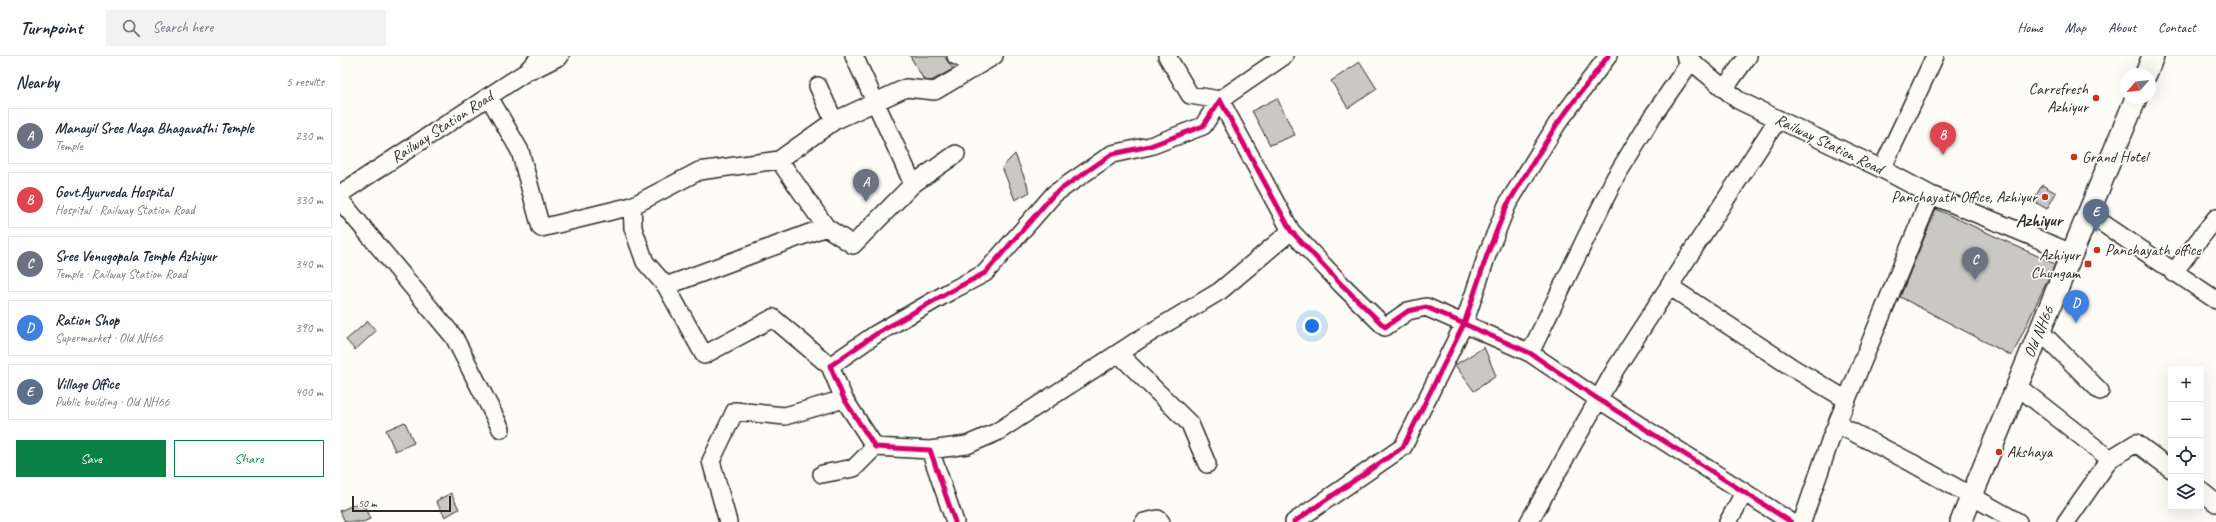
<!DOCTYPE html>
<html lang="en">
<head>
<meta charset="utf-8">
<style>
	body { margin:0; font-family:Caveat,sans-serif; background:#f2f2f3; color:#1f2937 }
	.controls { position:absolute; right:12px; bottom:12px; display:grid; overflow:hidden; border-radius:0px; box-shadow:0 4px 16px #0002 }
	.controls button { width:36px; height:36px; display:grid; place-items:center; padding:0; border:0; border-bottom:1px solid #e0e1e3; background:#fff; color:#1f2937; font:20px sans-serif }
	.compass { position:absolute; left:1780px; top:12px; width:36px; height:36px; border-radius:50%; background:#fff; box-shadow:0 4px 16px #0002; rotate:243deg }
	.scale { position:absolute; left:12px; bottom:10px; width:99px; box-sizing:border-box; padding-left:4px; border:2px solid #2b2b2b; border-top:0; font-size:11px; line-height:14px; white-space:nowrap; color:#2b2b2b; -webkit-text-stroke:3px #fdfcf7; paint-order:stroke }
	.you { position:absolute; left:972px; top:270px; width:14px; height:14px; margin:-10px; border:3px solid #fff; border-radius:50%; background:#1a73e8; box-shadow:0 0 0 6px #1a73e833 }
	.badge { display:grid; place-items:center; width:26px; height:26px; border-radius:50%; background:#0b8043; color:#fff; font-size:13px; font-weight:700 }
	.pin { position:absolute; translate:-50% -33px; filter:drop-shadow(0 1px 2px #0008) }
	.pin::after { content:''; position:absolute; top:21px; width:14px; height:12px; background:inherit; clip-path:polygon(0 0,100% 0,50% 100%) }
	.list { margin:0; padding:0; list-style:none }
	h2 { display:flex; justify-content:space-between; align-items:center; height:52px; margin:0; padding:0 16px; font-size:17px }
	h2 small { font-size:13px; font-weight:400; color:#747a83 }
	.list li { display:grid; grid-template-columns:26px 1fr auto; gap:12px; align-items:center; box-sizing:border-box; height:56px; margin:0 8px 8px; padding:0 8px; border:1px solid #e0e1e3; border-radius:0px }
	.list b { display:block; font-size:15px; white-space:nowrap }
	.list p { margin:0; font-size:13px; white-space:nowrap; color:#747a83 }
	.list em { font-size:13px; font-style:normal; color:#747a83 }
	.actions { display:flex; gap:8px; padding:12px 16px }
	.actions a { flex:1; padding:9px 0; border:1px solid #0b8043; border-radius:0px; text-align:center; font-size:14px; color:#0b8043 }
	.actions .main { background:#0b8043; color:#fff }
	.icon { flex:none; width:22px; height:22px; fill:none; stroke:currentColor; stroke-width:2; stroke-linecap:round; stroke-linejoin:round }
	.map { position:relative; flex:none; width:1876px; height:466px; overflow:hidden }
	header { display:flex; align-items:center; gap:24px; box-sizing:border-box; height:56px; padding:0 20px; background:#fff; border-bottom:1px solid #e0e1e3 }
	header strong { font-size:19px }
	nav { display:flex; gap:22px; margin-inline-start:auto; font-size:14px }
	.search { width:280px; height:36px; background:#f2f2f3; display:flex; align-items:center; gap:10px; box-sizing:border-box; padding:0 14px; border-radius:0px; color:#747a83; font-size:15px }
	main { display:flex }
	aside { flex:1; background:#fff }
	.map>svg:first-child { display:block }
	.building { fill:#c9c8c4; stroke:#2b2b2b }
	.lines { fill:none; stroke-linecap:round; stroke-linejoin:round }
	.minor-casing { stroke:#2b2b2b; stroke-width:20 }
	.major-casing { stroke:#2b2b2b; stroke-width:24 }
	.minor { stroke:#fdfcf7; stroke-width:17 }
	.major { stroke:#fdfcf7; stroke-width:21 }
	.cycleway-casing { stroke:#fdfcf7; stroke-width:8 }
	.cycleway { stroke:#d6006c; stroke-width:5 }
	.poi-dot { fill:#c8321e; stroke:#fdfcf7; stroke-width:1.5 }
	.labels { text-anchor:middle; dominant-baseline:central; stroke-width:3.5; stroke-linejoin:round; paint-order:stroke }
	.poi-label { font-size:16px; fill:#2b2b2b; stroke:#fdfcf7; text-anchor:end }
	.street-label { font-size:16px; fill:#2b2b2b; stroke:#fdfcf7 }
	.quarter-label { font-size:18px; font-weight:bold; fill:#2b2b2b; stroke:#fdfcf7 }
</style>
</head>
<body>
<header>
<strong>Turnpoint</strong>
<div class="search"><svg class="icon" aria-label="search" viewBox="0 0 24 24"><circle cx="10" cy="10" r="6"/><path d="M15 15l6 6"/></svg>Search here</div>
<nav><a>Home</a><a>Map</a><a>About</a><a>Contact</a></nav>
</header>
<main>
<aside>
<h2>Nearby<small>5 results</small></h2>
<ul class="list">
<li><span class="badge" style="background:#6b7280">A</span><div><b>Manayil Sree Naga Bhagavathi Temple</b><p>Temple</p></div><em>230 m</em></li>
<li><span class="badge" style="background:#e0444e">B</span><div><b>Govt.Ayurveda Hospital</b><p>Hospital · Railway Station Road</p></div><em>330 m</em></li>
<li><span class="badge" style="background:#6b7280">C</span><div><b>Sree Venugopala Temple Azhiyur</b><p>Temple · Railway Station Road</p></div><em>340 m</em></li>
<li><span class="badge" style="background:#3f7fe0">D</span><div><b>Ration Shop</b><p>Supermarket · Old NH66</p></div><em>390 m</em></li>
<li><span class="badge" style="background:#5c6f8a">E</span><div><b>Village Office</b><p>Public building · Old NH66</p></div><em>400 m</em></li>
</ul>
<div class="actions"><a class="main">Save</a><a>Share</a></div>
</aside>
<div class="map">
<svg width="1876" height="466" viewBox="0 0 1876 466">
	<rect width="100%" height="100%" fill="#fdfcf7"/>
	<filter id="ink" filterUnits="userSpaceOnUse"><feTurbulence type="fractalNoise" baseFrequency=".025" numOctaves="2"/><feDisplacementMap in="SourceGraphic" scale="8" xChannelSelector="R" yChannelSelector="G"/><feConvolveMatrix kernelMatrix="1 2 1 2 8 2 1 2 1" color-interpolation-filters="sRGB"/></filter>
	<g filter="url(#ink)">
		<path class="building" d="M570,0H604L613,13L591,25L584,24Z
			M1020,6L1037,33L1008,52L991,25Z
			M937,42L955,79L930,89L912,55Z
			M675,98L690,136L675,144L662,111Z
			M1702,129L1716,137L1707,153L1693,145Z
			M1596,153L1715,208L1672,300L1560,241Z
			M28,265L36,275L15,294L6,284Z
			M1144,291L1156,320L1134,335L1115,309Z
			M65,366L74,387L55,395L46,374Z
			M111,437L119,453L105,461L96,445Z
			M22,445L30,463L23,466H5L0,455Z"/>
		<g class="lines">
			<g class="minor-casing">
				<path id="minor" d="M514,0L573,128
					M616,0L628,6L647,1
					M827,0L850,39L880,44L944,0
					M1345,0L1398,44L1542,113L1591,139L1732,197
					M192,14L220,0
					M478,30L494,65L566,32L595,35L654,0
					M1384,33L1408,0
					M149,41L180,95L201,172L292,150L359,115L439,104
					M494,65L439,104L486,171L513,189L573,128L616,98
					M1542,113L1595,0
					M0,138L186,16L201,0
					M0,144L114,281L161,373
					M292,150L293,172L305,206L326,230L364,299L433,262L490,310
					M1749,158L1876,244
					M1833,217L1876,162
					M326,230L486,171
					M1329,230L1453,312L1507,344
					M1700,275L1760,335
					M778,297L850,368L867,408
					M1190,297L1275,122L1312,61L1351,5
					M1677,330L1770,403L1796,387L1831,413
					M1497,368L1572,407L1678,466
					M590,394L627,389L657,376L800,283L880,235L951,175
					M482,418L514,412L535,391
					M1861,435L1876,447
					M388,466L371,405L395,355L445,360L504,343
					M615,466L590,394L535,391L504,343L490,310L536,278L609,236L645,217L714,138L772,98L810,90L863,70L880,44L951,175L1001,228L1045,271L1068,255L1086,251L1190,297L1258,343L1451,466
					M804,466L818,463L821,466
					M954,466L1063,391L1124,268L1147,199L1167,149L1217,68L1268,0
					M1189,466L1276,312L1438,63
					M1388,466L1404,437
					M1462,466L1491,382L1591,139
					M1726,466L1770,403"/>
			</g>
			<g class="major-casing">
				<path id="major" d="M1806,18L1813,0
					M1621,466L1796,42"/>
			</g>
			<use href="#minor" class="minor"/>
			<use href="#major" class="major"/>
			<g class="cycleway-casing">
				<path id="cycleway" d="M615,466L590,394L535,391L504,343L490,310L536,278L609,236L645,217L714,138L772,98L810,90L863,70L880,44L951,175L1001,228L1045,271L1068,255L1086,251L1190,297L1258,343L1451,466
					M954,466L1063,391L1124,268L1147,199L1167,149L1217,68L1268,0"/>
			</g>
			<use href="#cycleway" class="cycleway"/>
		</g>
	</g>
	<g class="poi-dot">
		<circle cx="1756" cy="42" r="4"/>
		<circle cx="1734" cy="101" r="4"/>
		<circle cx="1705" cy="141" r="4"/>
		<circle cx="1757" cy="194" r="4"/>
		<rect x="1744" y="204" width="8" height="8" rx="2"/>
		<circle cx="1659" cy="396" r="4"/>
	</g>
	<g class="labels">
		<g class="poi-label">
			<text x="1748" y="33">Carrefresh<tspan x="1748" dy="18">Azhiyur</tspan></text>
			<text x="1742" y="101" text-anchor="start">Grand Hotel</text>
			<text x="1697" y="141">Panchayath Office, Azhiyur</text>
			<text x="1765" y="194" text-anchor="start">Panchayath office</text>
			<text x="1740" y="199">Azhiyur<tspan x="1740" dy="18">Chungam</tspan></text>
			<text x="1667" y="396" text-anchor="start">Akshaya</text>
		</g>
		<g class="street-label">
			<text transform="translate(102 71) rotate(-33)">Railway Station Road</text>
			<text transform="translate(1489 88) rotate(26)">Railway Station Road</text>
			<text transform="translate(1699 276) rotate(-67)">Old NH66</text>
		</g>
		<g class="quarter-label">
			<text x="1699" y="164">Azhiyur</text>
		</g>
	</g>
</svg>
<div class="controls">
<button>+</button>
<button>−</button>
<button><svg class="icon" aria-label="locate" viewBox="0 0 24 24"><circle cx="12" cy="12" r="6"/><path d="M12 2v4M12 18v4M2 12h4M18 12h4"/></svg></button>
<button><svg class="icon" aria-label="layers" viewBox="0 0 24 24"><path d="M12 4l9 5-9 5-9-5zM3 14l9 5 9-5"/></svg></button>
</div>
<svg class="compass" viewBox="-18 -18 36 36"><path d="M0-13l5 13h-10z" fill="#e53935"/><path d="M0 13l5-13h-10z" fill="#747a83"/></svg>
<div class="scale">50 m</div>
<div class="you"></div>
<div class="pin badge" style="left:526px;top:146px;background:#6b7280">A</div>
<div class="pin badge" style="left:1603px;top:99px;background:#e0444e">B</div>
<div class="pin badge" style="left:1635px;top:224px;background:#6b7280">C</div>
<div class="pin badge" style="left:1736px;top:267px;background:#3f7fe0">D</div>
<div class="pin badge" style="left:1756px;top:176px;background:#5c6f8a">E</div>
</div>
</main>
</body>
</html>
